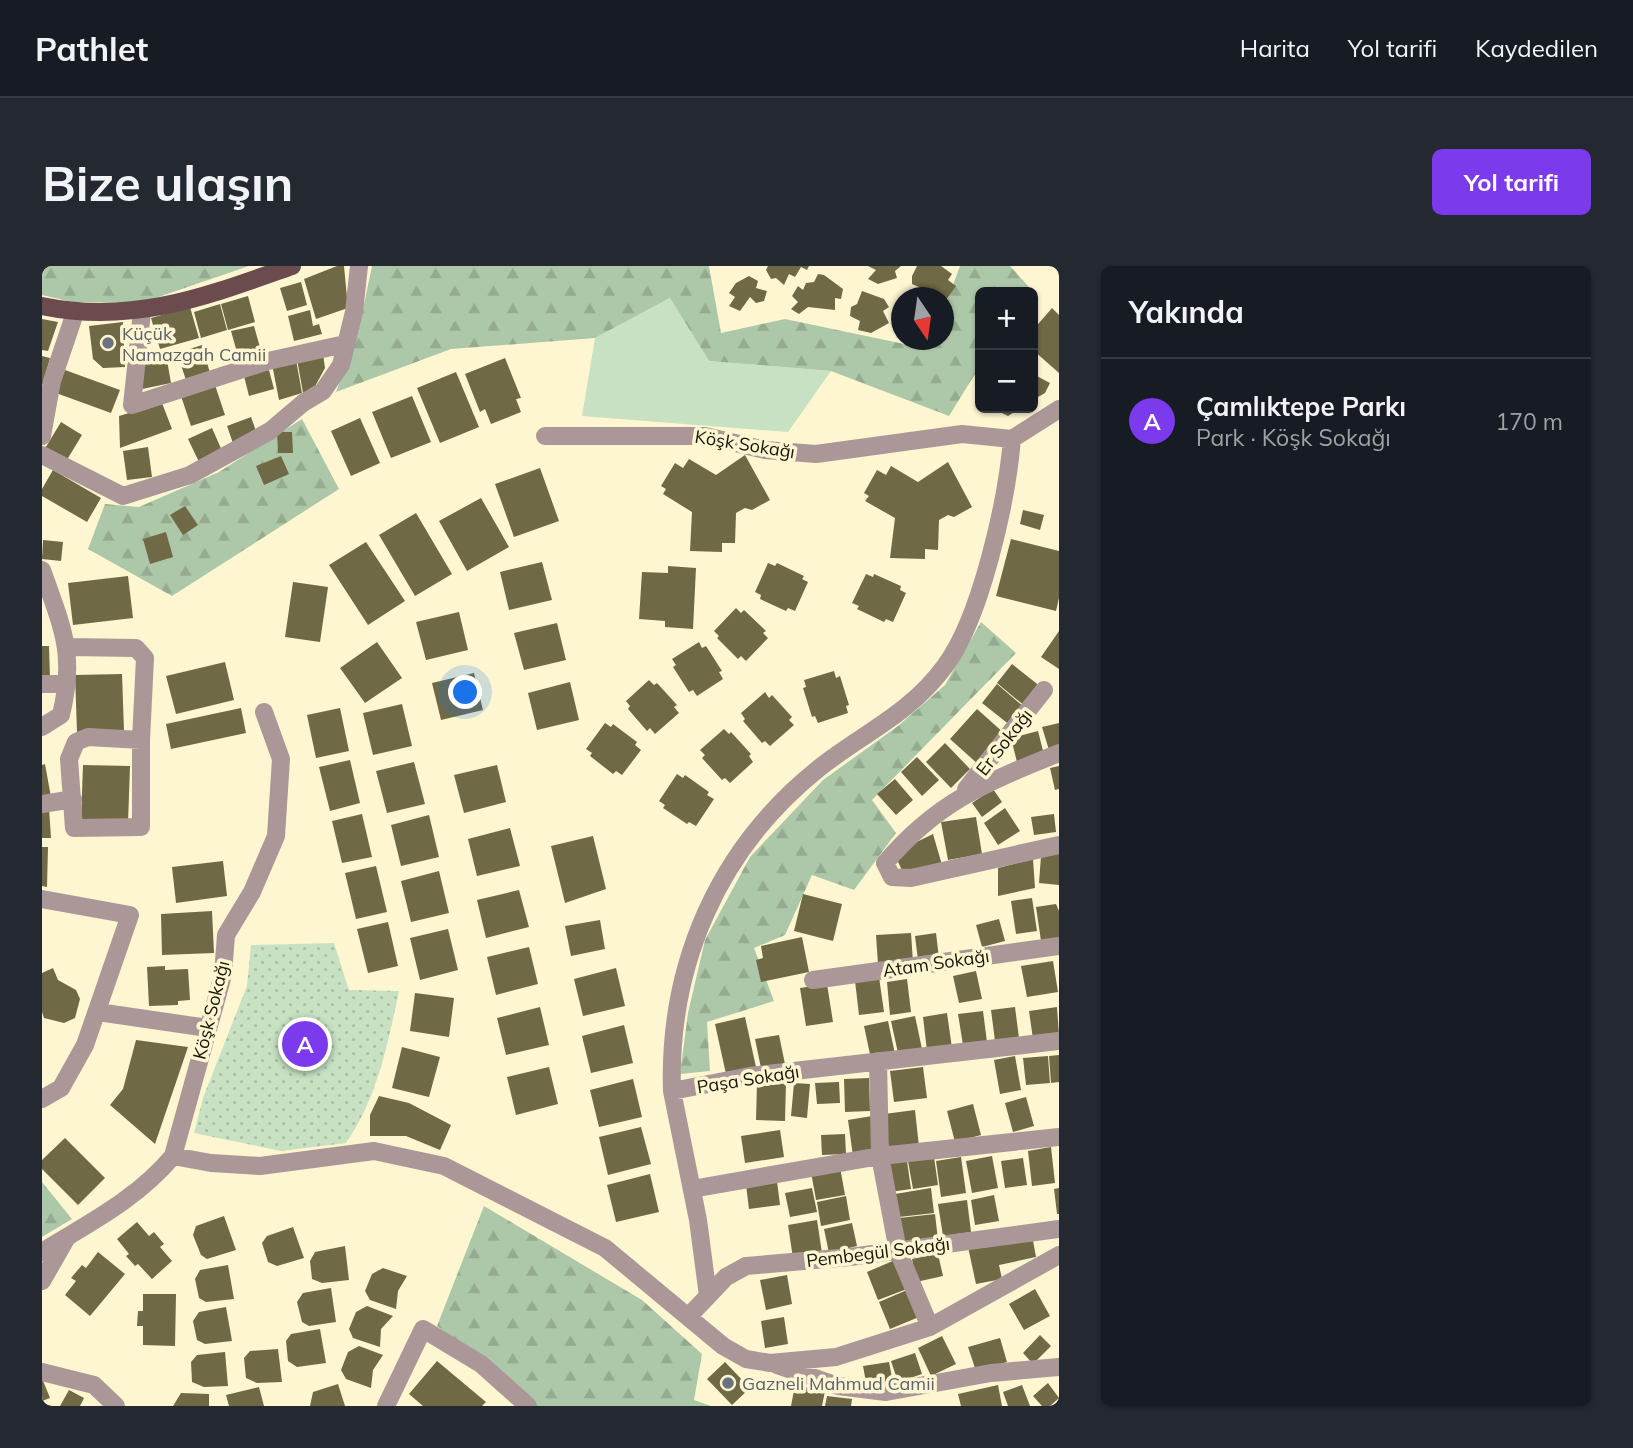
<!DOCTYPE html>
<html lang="tr">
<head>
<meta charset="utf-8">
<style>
	body { margin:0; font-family:Mulish,sans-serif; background:#242831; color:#f1f3f6 }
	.controls { position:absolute; right:21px; top:21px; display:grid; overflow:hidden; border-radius:10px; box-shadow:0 2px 5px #0004 }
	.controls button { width:63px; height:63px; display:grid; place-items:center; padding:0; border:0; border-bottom:2px solid #363941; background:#171b24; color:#f1f3f6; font:35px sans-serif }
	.compass { position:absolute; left:849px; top:21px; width:63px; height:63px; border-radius:50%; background:#171b24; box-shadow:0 2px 5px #0004; rotate:167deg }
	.you { position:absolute; left:424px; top:427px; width:24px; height:24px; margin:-18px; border:5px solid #fff; border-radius:50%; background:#1a73e8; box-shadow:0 0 0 10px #1a73e833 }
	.badge { display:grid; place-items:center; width:46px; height:46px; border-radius:50%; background:#7c3aed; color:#fff; font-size:23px; font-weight:700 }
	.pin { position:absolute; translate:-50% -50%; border:4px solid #fff; box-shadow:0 2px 7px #0006 }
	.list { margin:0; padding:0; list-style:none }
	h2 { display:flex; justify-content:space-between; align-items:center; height:91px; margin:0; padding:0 28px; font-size:30px }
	h2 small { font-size:23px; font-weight:400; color:#9ea1a6 }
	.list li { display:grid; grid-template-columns:46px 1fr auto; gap:21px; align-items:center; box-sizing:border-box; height:126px; padding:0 28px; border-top:2px solid #363941 }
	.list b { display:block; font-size:26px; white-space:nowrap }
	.list p { margin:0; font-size:23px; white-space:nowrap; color:#9ea1a6 }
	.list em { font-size:23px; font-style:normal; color:#9ea1a6 }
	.map { position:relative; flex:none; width:1017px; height:1140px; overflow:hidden; border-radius:10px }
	header { display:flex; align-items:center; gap:42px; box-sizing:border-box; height:98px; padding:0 35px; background:#171b24; border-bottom:2px solid #363941 }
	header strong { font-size:33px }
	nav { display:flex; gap:38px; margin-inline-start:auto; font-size:24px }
	.intro { display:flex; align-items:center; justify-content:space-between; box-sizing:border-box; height:168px; padding:0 42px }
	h1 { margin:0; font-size:49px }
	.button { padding:18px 32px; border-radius:10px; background:#7c3aed; color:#fff; font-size:24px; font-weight:700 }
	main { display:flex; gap:42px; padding:0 42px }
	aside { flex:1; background:#171b24; border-radius:10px; box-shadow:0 2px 5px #0004 }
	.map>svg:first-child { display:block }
	.grass { fill:#c7e1c2 }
	.forest { fill:url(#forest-firs) }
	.park { fill:url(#park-dots) }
	.building { fill:#706945 }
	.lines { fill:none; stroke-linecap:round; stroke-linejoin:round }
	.minor { stroke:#ab9798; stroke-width:18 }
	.major { stroke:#6c4b4e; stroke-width:18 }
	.worship-dot { fill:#6b7280; stroke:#fdf6d1; stroke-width:2.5 }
	.labels { text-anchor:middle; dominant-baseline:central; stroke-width:7; stroke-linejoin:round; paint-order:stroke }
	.worship-label { font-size:18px; fill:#5b616d; stroke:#fdf6d1; text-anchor:start }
	.street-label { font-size:18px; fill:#181609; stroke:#fdf6d1 }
</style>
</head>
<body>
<header>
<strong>Pathlet</strong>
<nav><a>Harita</a><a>Yol tarifi</a><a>Kaydedilen</a></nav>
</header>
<div class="intro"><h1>Bize ulaşın</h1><a class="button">Yol tarifi</a></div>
<main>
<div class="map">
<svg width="1017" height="1140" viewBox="0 0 1017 1140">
	<defs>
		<pattern id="forest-firs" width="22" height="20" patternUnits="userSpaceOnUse" patternTransform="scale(1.75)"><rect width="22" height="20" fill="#adc8a8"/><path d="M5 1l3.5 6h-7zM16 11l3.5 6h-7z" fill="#94ab8f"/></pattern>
		<pattern id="park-dots" width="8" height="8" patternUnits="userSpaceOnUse" patternTransform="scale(1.75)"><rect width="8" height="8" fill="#c7e1c2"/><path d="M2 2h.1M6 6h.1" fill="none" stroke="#aac0a5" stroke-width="1.8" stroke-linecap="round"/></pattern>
	</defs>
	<rect width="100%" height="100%" fill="#fdf6d1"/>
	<path class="grass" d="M628,32L667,95L789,105L746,166L540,150L553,72Z"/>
	<path class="forest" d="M0,0H207L99,37L30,36L0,29Z
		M330,0H667L679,67L743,53L886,83L890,74H902V43L918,0H968L987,21L984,26H938V100L907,150L789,105L667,95L628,32L553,72L409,83L294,126L316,67Z
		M260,153L297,223L130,330L46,283L63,238L97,241L177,206Z
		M939,356L974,387L830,534L854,567L812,624L770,609L743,669L712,682L732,735L665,756L668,805L638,808L646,747L663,674L708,591L781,514L856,460L903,419Z
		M0,916L30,953L0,971Z
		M442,940L600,1034L660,1088L652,1134L669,1140H495L395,1060Z"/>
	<path class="park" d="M292,677L307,724L357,725C346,777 335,833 304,877L239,885L152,867L161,832L205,720L209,679Z"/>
	<path class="building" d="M295,0H302L306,42L274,53L262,13Z
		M726,0H767L765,4L759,1L753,11L747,8L742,19L734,12L729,13L724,4Z
		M826,0H859L853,5L855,12L836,18L826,13L834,4Z
		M875,0H899L910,8L906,14L914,20L902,37V32L870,18V10Z
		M776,8L782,9L801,23L799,33L793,32V44L766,41L757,48L749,43L756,36L750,30L756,20L761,24L764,17L772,16Z
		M707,10L716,15L714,22L725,25L722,35L714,37L708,31L698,45L687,40L693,31L687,27L694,17Z
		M259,16L265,39L245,45L238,22Z
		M820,25L842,33L847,41L841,45L847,57L829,67L816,64L818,55L808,50L809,41L815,38Z
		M206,30L213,56L186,64L179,38Z
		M178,38L185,64L159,72L152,46Z
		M148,41L157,72L118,83L109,52Z
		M1010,42L1017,49V107L991,84V64Z
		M268,44L271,60L277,58L280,68L252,75L246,50Z
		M0,53L16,56L6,85L0,84Z
		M81,56L83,101L61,102L51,93L47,60Z
		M212,60L221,92L198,97L189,65Z
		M160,79L168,107L144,114L135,87Z
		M281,88L283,102L271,124L261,127L255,93Z
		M0,90L8,92L1,118H0Z
		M463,92L479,132L474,133L479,146L449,158L443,143L438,146L423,108Z
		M125,94L129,117L100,123L96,100Z
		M254,94L260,127L237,134L230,98Z
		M23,104L78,124L69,147L14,127Z
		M227,104L232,123L207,130L202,110Z
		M414,106L437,161L398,177L375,122Z
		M991,108L1008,117L1003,127L991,134Z
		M173,119L183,149L149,160L139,130Z
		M370,130L389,176L349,192L330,146Z
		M120,137L130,163L78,182L77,150Z
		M950,142H979L966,150Z
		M209,151L214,165L192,180L185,160Z
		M318,152L338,197L309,210L289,165Z
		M19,156L40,169L23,197L2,184Z
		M170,162L181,187L158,198L146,173Z
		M235,166H250L251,187H236Z
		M106,181L110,211L85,214L81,185Z
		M703,189L728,234L710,244L703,242L694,247L693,277H680V286L648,285L650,246L621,228L624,223L619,220L633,197L641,202L647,193L674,209Z
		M239,190L247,208L222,219L214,200Z
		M906,196L930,241L912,251L906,249L897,254L896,284L883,283V293L848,292L853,252L823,235L827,230L822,227L835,204L844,209L849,200L876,216Z
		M498,202L517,255L472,271L453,218Z
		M11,204L59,232L45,256L0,230V223Z
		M439,232L467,281L425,305L397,255Z
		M143,240L156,259L141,269L128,249Z
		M981,244L1002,249L998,264L978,258Z
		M374,247L410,308L373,330L337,269Z
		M124,266L131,291L108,298L101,273Z
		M969,273L1017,285V332L1014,345L954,330Z
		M1,274L21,276L19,295L0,293Z
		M324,276L363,335L326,359L287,299Z
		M500,296L510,334L467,344L458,306Z
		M726,297L733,300L735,297L762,310L760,313L766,316L753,345L746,342L744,345L718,333L719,329L713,326Z
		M626,300L654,302L651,363L623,361V355L597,353L600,306L626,307Z
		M824,308L831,311L832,308L859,320L858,324L864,327L851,356L844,353L842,356L815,343L817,340L810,337Z
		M86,310L91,352L31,359L26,317Z
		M251,316L286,321L278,376L243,371Z
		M694,342L699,347L702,344L724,365L721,367L726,372L704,395L699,390L696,393L675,372L677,370L672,365Z
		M417,346L426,384L384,394L374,356Z
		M515,357L524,394L482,404L472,367Z
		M1017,365V403L999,391Z
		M335,376L360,412L323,437L298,402Z
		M657,376L660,382L664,380L680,405L677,406L681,413L655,430L651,424L647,426L631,401L634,399L630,393Z
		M0,380H7L8,412H0Z
		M183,396L192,434L134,448L124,410Z
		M970,398L999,421L984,441L955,417Z
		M792,405L794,412L798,410L807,439L804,440L806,447L776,457L773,450L770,451L761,422L764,421L762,414Z
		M432,407L441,444L399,454L390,417Z
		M80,408L82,465L35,466L33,409Z
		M607,414L612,419L615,417L635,439L632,441L637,447L613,468L608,462L605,465L586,443L588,440L584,435Z
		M528,416L537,454L495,464L486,427Z
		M955,418L983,442L969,460L940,437Z
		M723,426L727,432L730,429L750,451L747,454L752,459L728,480L723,475L720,477L701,455L703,453L699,447Z
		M360,438L370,480L331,489L321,447Z
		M199,442L204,467L129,483L124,458Z
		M298,442L307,485L274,492L265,449Z
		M935,443L963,468L937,499L908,473Z
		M563,457L569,461L571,458L595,476L593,479L599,484L580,509L574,505L571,508L548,490L550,487L544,483Z
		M1017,457V481L1007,484L1000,461Z
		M682,463L687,468L689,466L709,488L707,490L711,496L688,517L683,512L680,514L660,492L663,489L658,484Z
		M996,465L1002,489L975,496L969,472Z
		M903,477L928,503L909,522L884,496Z
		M875,491L897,514L880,530L859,506Z
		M308,494L318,537L288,545L277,501Z
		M372,496L383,538L345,547L334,505Z
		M3,498L9,531L0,532V499Z
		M41,499L88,500L86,557L39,556Z
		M455,499L464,536L422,547L412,509Z
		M1017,500V523L1013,524L1008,502Z
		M635,508L641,512L643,509L667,526L665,529L672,533L654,560L647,556L645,558L621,542L623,539L617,535Z
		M853,513L871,534L854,549L835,528Z
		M951,523L960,536L940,551L930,537Z
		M0,542H7L9,572H0Z
		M963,542L978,565L956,579L942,557Z
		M320,548L330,591L300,597L290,555Z
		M1012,548L1014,566L992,569L989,551Z
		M387,549L397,591L359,600L349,559Z
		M934,551L940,588L906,594L899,556Z
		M468,562L478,600L435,610L426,573Z
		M891,568L900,599L863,611L852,587Z
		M551,570L564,623L523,637L509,580Z
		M0,581H6L5,621L0,620Z
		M1017,587V619L997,617L999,590Z
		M991,593L993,622L956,630V602Z
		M181,595L185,630L134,637L130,601Z
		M334,600L345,646L314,653L303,607Z
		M397,605L407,647L369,656L359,615Z
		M477,624L487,661L444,672L435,634Z
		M761,628L800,638L791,675L752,665Z
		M990,632L995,665L974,668L969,635Z
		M1014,638L1017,645V672L999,675L994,641Z
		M170,645L172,687L120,689L119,648Z
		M957,653L963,675L940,681L934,659Z
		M558,654L563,683L529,690L523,660Z
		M346,656L356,700L326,707L315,663Z
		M406,663L416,704L378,714L368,672Z
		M869,667L871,696L836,698L834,669Z
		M894,667L897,692L876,694L873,670Z
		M760,671L767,706L719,716L714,694L721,692L719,680Z
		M487,681L496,718L454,729L445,691Z
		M1011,695L1016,726L985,731L979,700Z
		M123,700V704L146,703L148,734L136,735V739L107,740L105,701Z
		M11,702L16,714L34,724L38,733L33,752L22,757L2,752L0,746V707Z
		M574,702L583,740L541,750L532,713Z
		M934,705L940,733L917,737L911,710Z
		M837,711L842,746L817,749L813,715Z
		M865,713L869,746L848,749L845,716Z
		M785,718L791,756L764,760L758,722Z
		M373,727L412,732L407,771L368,765Z
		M498,741L507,779L464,789L455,752Z
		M973,741L977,772L953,775L949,744Z
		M1015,741L1017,769L991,773L987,745Z
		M941,745L945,776L921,779L916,748Z
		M905,747L910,782L885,785L881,751Z
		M873,750L880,783L856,787L849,755Z
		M703,751L714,801L684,808L673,758Z
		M846,755L853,788L829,793L822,760Z
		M582,759L591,797L549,807L540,770Z
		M737,769L743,798L719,802L713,773Z
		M94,774L146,781L113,878L68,839L81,823Z
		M360,781L398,791L387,831L350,822Z
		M1017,789V816L1009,817L1007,790Z
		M973,790L979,824L958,828L952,794Z
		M1006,790L1008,817L984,819L981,792Z
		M507,801L516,838L474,849L465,811Z
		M881,801L885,832L852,836L848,805Z
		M827,812L828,845L803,846L802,813Z
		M591,813L600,851L557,861L548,824Z
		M797,816L798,837L775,838L773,817Z
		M715,817H744L743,855L714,854Z
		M752,817L768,818L765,852L749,850Z
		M337,830L367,837L409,859L398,884L364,870H328V849Z
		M984,831L992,860L971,866L963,837Z
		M931,838L939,869L913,876L905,845Z
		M873,844L877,881L847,885L842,848Z
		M830,850L835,887L811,890L806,854Z
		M599,861L609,898L566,909L557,871Z
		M738,864L742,891L703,897L699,870Z
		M803,868L804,888L780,889L779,869Z
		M23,872L63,912L36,939L0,903V894Z
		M1009,881L1013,917L990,920L986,885Z
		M950,890L956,922L930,927L924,895Z
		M892,891L896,919L871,923L866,895Z
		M919,891L924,927L899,931L894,895Z
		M981,892L985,919L963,922L959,895Z
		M865,895L869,923L848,926L844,898Z
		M798,901L803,929L774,934L769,906Z
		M608,908L617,946L574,956L565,919Z
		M735,915L738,939L707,943L704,919Z
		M770,922L775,946L748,951L743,927Z
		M889,922L892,947L857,951L853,928Z
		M1017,922V948H1015L1012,923Z
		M952,929L957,955L933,959L929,934Z
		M804,930L808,954L779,960L775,936Z
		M925,934L929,966L901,970L896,938Z
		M893,948L896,974L861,979L857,952Z
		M182,950L194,984L165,993L159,989L151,969L154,960Z
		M775,954L780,987L751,992L746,959Z
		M95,956L107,970L112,966L122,978L118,981L130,995L110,1013L96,998L93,1000L84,990L87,988L75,973Z
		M810,957L815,980L787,987L782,963Z
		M251,961L262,992L235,1000L226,996L220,977L225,970Z
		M990,969L994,991L957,999L960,1013L934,1018L926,981Z
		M303,980L307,1014L280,1017L270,1013L268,995L273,986Z
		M56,986L83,1008L48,1050L23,1029L34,1015L29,1012L40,999L44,1002Z
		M896,988L901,1010L874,1016L870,993Z
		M853,994L865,1023L836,1034L825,1006Z
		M186,999L192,1033L164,1036L157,1032L153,1013L158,1004Z
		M341,1002L365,1010L356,1025L354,1043L328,1034L323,1025L330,1008Z
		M745,1009L750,1038L724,1044L718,1014Z
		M289,1022L294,1056L267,1060L260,1056L255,1036L261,1027Z
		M993,1023L1008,1050L982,1064L967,1038Z
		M865,1024L877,1051L848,1063L837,1036Z
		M101,1028H134L133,1080L101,1079V1060H95L96,1045H101Z
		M325,1040L351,1050L339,1063L338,1081L311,1072L307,1063L314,1046Z
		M184,1041L190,1075L163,1078L155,1074L151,1055L157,1046Z
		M742,1051L746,1078L723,1082L719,1055Z
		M278,1063L284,1097L255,1101L246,1095L244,1075L249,1068Z
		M998,1069L1009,1080L991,1098L981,1087Z
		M900,1070L914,1098L889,1110L876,1082Z
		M958,1072L965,1096L934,1105L926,1081Z
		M317,1080L341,1089L331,1104L329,1122L304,1113L299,1104L306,1086Z
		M236,1083L240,1116L215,1117L204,1112L202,1092L208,1085Z
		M183,1086L186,1120L162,1121L150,1116L149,1096L155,1089Z
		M873,1087L880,1108L856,1116L849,1095Z
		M395,1095L444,1136L440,1140H381L367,1128Z
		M683,1096L708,1122L690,1139L665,1113Z
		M847,1096L851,1117L825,1122L821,1100Z
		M0,1112L8,1132L0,1135Z
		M1006,1117L1017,1132L1008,1140H1000L991,1130Z
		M296,1118L303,1140H268L271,1126Z
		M753,1119L783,1125L780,1140H749Z
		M956,1119L960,1140H919L916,1128Z
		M980,1119L988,1140H966L961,1126Z
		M217,1121L222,1140H187L184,1129Z
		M27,1124L42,1132L38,1140H18Z
		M139,1127L167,1128V1140H131Z
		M785,1130L810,1133L809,1140H783Z"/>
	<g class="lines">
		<path class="minor" d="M100,46L90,139L226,95L303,78
			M0,170L10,115L33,47
			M503,170H663L723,184L774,188L920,168L970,173L1017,143
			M0,189L81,230L148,209L228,165L261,137L281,125L299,99L312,46L317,0
			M0,304C20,361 34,387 19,449L0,461
			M26,381L94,382L103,392L99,474L46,471L34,476L27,493L32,562L99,561V474
			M0,418H25
			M1017,487C943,517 896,535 843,597L850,611L869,612L1017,579
			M924,523L1002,424
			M0,538L31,533
			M0,633L88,649L43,779L19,822L0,833
			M771,714L1017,680
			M56,746L166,762
			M836,795L838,890L856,985L888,1061
			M630,825C626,699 676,583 776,503C821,467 867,449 903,400C939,352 965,234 970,173
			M131,890L169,897L218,900L332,885L402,900L563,982L681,1080L704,1093L728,1097L794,1091L888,1061L1017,989
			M650,923L838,890L1017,871
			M0,986C47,957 95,933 131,890L181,709L184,669L210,626L234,570L239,493L222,446
			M0,1015L24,973
			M666,1030L684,1011L704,1000L808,991L1017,963
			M646,1051L666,1030L656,954L630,825L708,810L1017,775
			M735,1099L796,1120L844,1126L949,1107L1017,1101
			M0,1106L52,1119L74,1140
			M344,1140L381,1063L439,1098L486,1140"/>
		<path class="major" d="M0,40C91,59 165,30 250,0"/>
	</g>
	<g class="worship-dot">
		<circle cx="66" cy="77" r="7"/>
		<circle cx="686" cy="1117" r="7"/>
	</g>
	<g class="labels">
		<g class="worship-label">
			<text x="80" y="67">Küçük<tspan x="80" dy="21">Namazgah Camii</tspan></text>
			<text x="700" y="1117">Gazneli Mahmud Camii</text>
		</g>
		<g class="street-label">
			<text transform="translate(703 178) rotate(9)">Köşk Sokağı</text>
			<text transform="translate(962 476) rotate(-52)">Er Sokağı</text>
			<text transform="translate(894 697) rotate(-8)">Atam Sokağı</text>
			<text transform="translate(169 744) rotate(-76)">Köşk Sokağı</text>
			<text transform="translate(706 813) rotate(-9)">Paşa Sokağı</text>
			<text transform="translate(836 986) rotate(-7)">Pembegül Sokağı</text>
		</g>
	</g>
</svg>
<div class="controls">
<button>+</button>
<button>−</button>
</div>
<svg class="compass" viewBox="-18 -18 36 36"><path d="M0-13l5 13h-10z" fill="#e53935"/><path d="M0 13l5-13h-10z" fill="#9ea1a6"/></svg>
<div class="you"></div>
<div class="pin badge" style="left:263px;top:778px">A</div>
</div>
<aside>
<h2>Yakında<small></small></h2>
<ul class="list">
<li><span class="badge">A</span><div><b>Çamlıktepe Parkı</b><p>Park · Köşk Sokağı</p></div><em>170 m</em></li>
</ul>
</aside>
</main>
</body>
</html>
